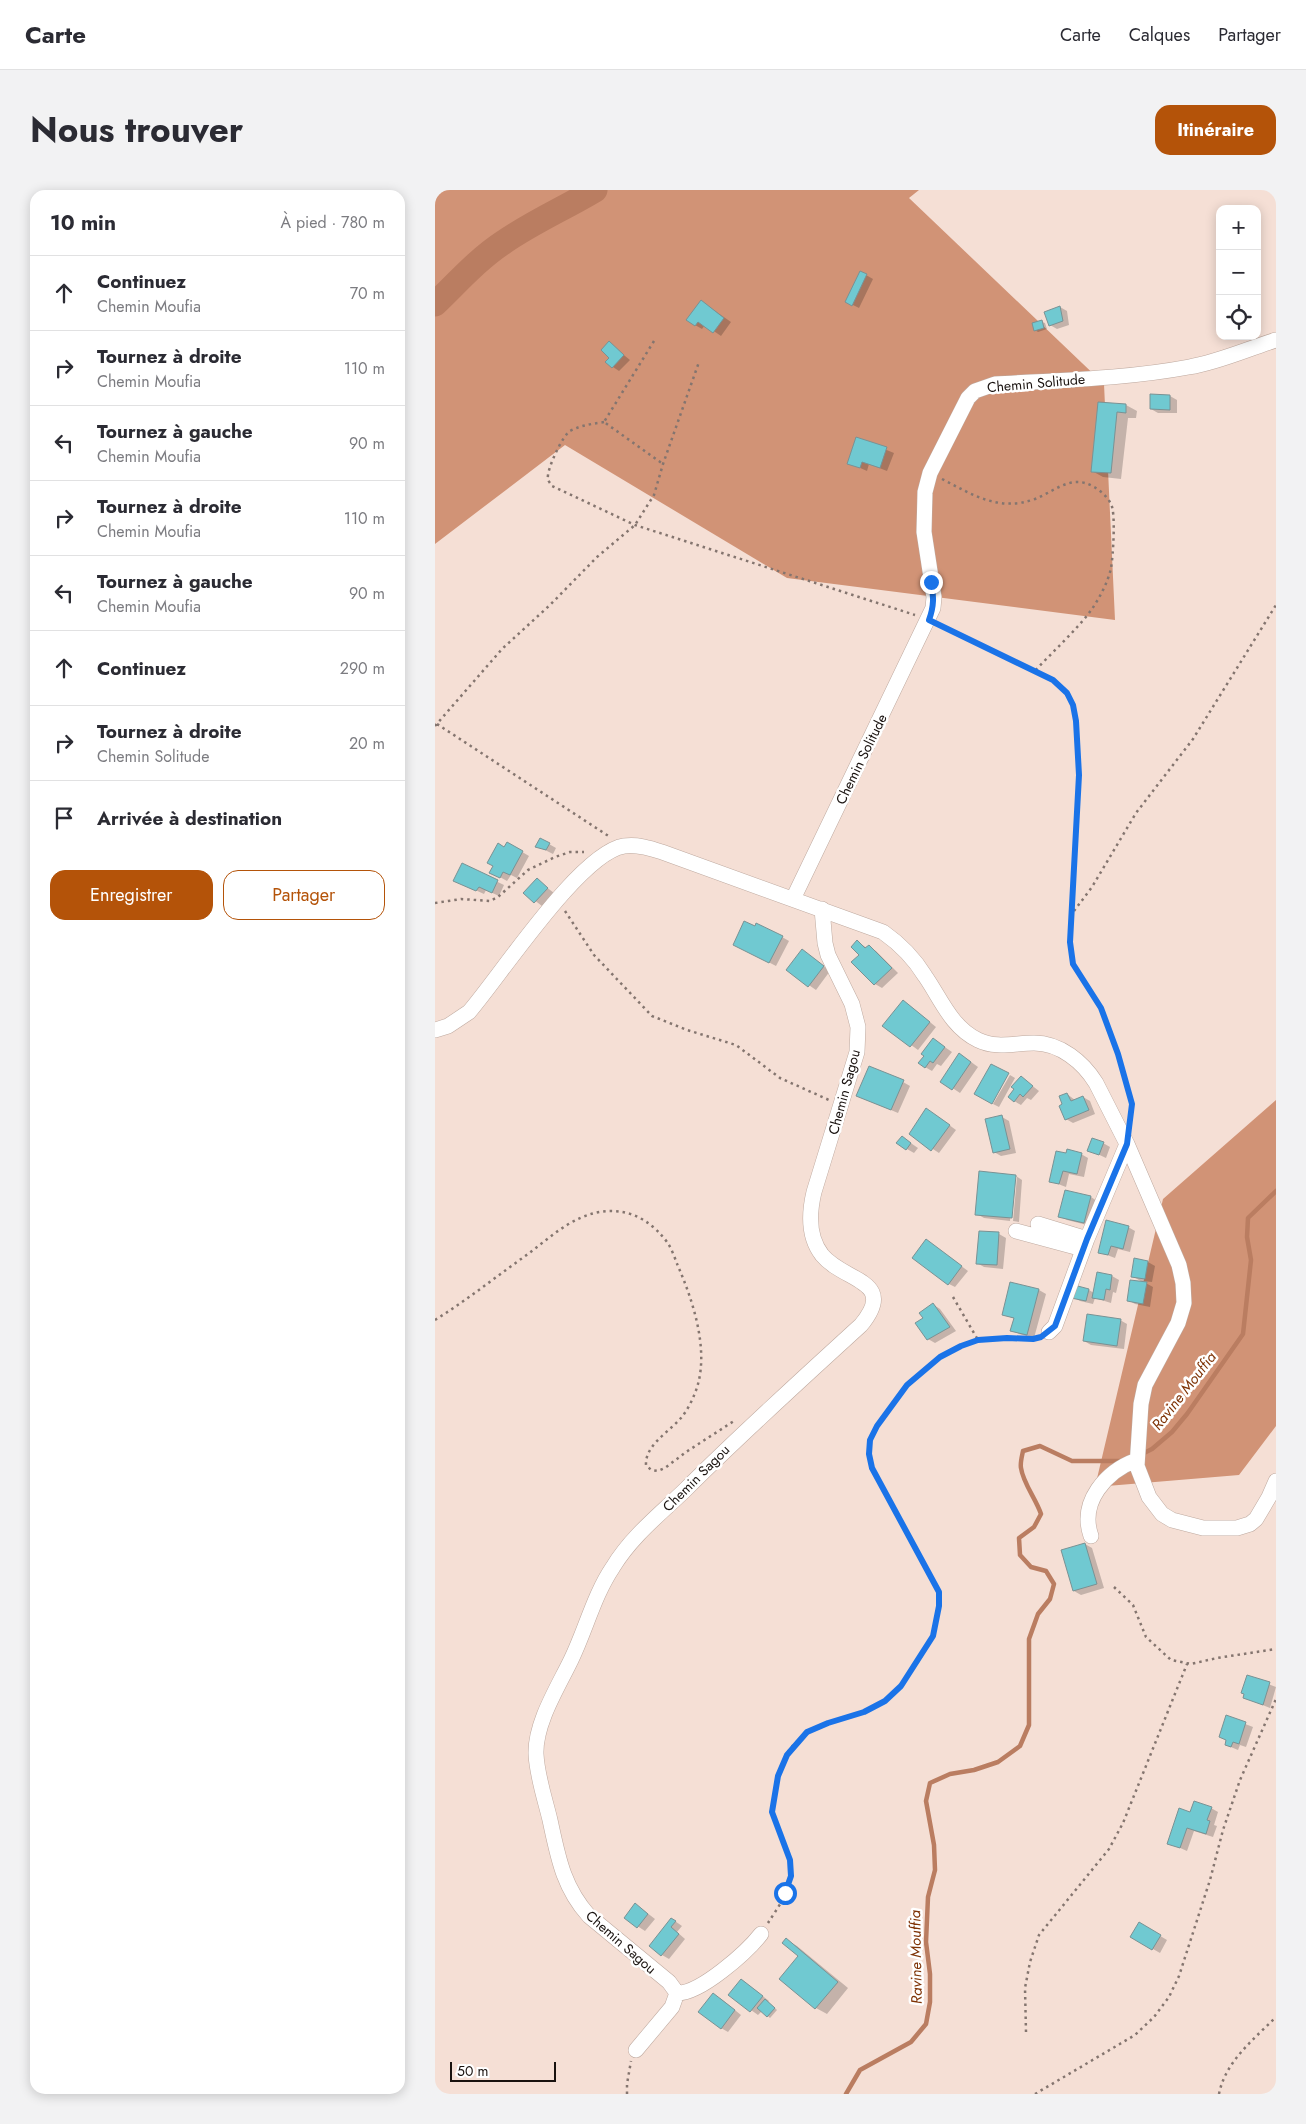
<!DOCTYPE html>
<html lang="fr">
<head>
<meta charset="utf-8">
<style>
	body { margin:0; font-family:Jost,sans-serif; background:#f2f2f3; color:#2b2b33 }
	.controls { position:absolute; right:15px; top:15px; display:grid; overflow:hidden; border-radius:10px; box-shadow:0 2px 12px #0003 }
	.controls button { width:45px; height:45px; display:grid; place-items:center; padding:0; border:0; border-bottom:1px solid #e1e1e2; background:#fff; color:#2b2b33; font:25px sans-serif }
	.scale { position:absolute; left:15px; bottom:12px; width:106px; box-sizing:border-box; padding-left:5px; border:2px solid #19120f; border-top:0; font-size:14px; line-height:18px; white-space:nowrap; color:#19120f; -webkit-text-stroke:4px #fff; paint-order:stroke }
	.stop { position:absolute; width:15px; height:15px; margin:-11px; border:4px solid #1a73e8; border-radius:50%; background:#fff }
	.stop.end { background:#1a73e8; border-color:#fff; box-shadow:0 1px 5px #0008 }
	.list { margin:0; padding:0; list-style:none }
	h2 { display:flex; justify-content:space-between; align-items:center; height:65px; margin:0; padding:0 20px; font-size:21px }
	h2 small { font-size:16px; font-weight:400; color:#7c7c81 }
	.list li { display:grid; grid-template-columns:32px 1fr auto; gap:15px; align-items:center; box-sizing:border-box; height:75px; padding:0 20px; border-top:1px solid #e1e1e2 }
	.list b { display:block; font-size:19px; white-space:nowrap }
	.list p { margin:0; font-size:16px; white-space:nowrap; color:#7c7c81 }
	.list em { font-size:16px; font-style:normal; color:#7c7c81 }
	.actions { display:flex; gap:10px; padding:15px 20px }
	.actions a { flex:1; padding:11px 0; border:1px solid #b45309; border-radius:15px; text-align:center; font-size:18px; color:#b45309 }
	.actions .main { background:#b45309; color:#fff }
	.icon { flex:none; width:28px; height:28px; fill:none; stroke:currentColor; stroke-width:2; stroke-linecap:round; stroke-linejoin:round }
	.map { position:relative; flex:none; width:841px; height:1904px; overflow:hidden; border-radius:15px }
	header { display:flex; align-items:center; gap:30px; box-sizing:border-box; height:70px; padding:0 25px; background:#fff; border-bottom:1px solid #e1e1e2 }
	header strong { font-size:24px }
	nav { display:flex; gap:28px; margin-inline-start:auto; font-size:18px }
	.intro { display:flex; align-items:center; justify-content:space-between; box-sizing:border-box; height:120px; padding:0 30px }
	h1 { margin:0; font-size:35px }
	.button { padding:12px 22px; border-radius:15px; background:#b45309; color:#fff; font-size:18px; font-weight:700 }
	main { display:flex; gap:30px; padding:0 30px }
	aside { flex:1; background:#fff; border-radius:15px; box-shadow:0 2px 12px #0003 }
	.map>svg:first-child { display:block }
	.forest { fill:#d19376 }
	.shadow { fill:#0003 }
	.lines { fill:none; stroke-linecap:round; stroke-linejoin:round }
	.stream { stroke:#ba7d61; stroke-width:4.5 }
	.river { stroke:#ba7d61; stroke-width:25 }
	.building { fill:#70c9d1; stroke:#799294 }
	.minor-casing { stroke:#bea99f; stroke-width:16 }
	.path { stroke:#84756f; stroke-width:2.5; stroke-dasharray:2.5 4; stroke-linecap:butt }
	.minor { stroke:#fff; stroke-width:15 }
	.route { stroke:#1a73e8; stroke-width:6 }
	.labels { text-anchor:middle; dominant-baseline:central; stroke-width:5; stroke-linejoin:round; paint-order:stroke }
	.street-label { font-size:14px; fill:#19120f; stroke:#fff }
	.water-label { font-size:15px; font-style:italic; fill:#7f3306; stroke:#fff }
</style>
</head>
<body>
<header>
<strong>Carte</strong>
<nav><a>Carte</a><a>Calques</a><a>Partager</a></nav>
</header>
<div class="intro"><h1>Nous trouver</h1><a class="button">Itinéraire</a></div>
<main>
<aside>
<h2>10 min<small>À pied · 780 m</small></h2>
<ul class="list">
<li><svg class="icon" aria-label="ahead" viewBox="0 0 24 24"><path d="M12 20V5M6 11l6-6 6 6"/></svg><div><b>Continuez</b><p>Chemin Moufia</p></div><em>70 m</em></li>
<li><svg class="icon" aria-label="right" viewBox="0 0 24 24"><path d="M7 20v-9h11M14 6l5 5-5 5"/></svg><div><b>Tournez à droite</b><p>Chemin Moufia</p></div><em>110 m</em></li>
<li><svg class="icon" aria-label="left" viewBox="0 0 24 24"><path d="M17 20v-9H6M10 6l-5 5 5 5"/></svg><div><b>Tournez à gauche</b><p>Chemin Moufia</p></div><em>90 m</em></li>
<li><svg class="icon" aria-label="right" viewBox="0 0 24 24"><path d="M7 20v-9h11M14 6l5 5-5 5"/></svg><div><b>Tournez à droite</b><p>Chemin Moufia</p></div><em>110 m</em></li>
<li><svg class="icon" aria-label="left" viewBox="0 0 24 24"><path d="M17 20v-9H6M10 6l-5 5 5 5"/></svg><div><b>Tournez à gauche</b><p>Chemin Moufia</p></div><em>90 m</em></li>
<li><svg class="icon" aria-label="ahead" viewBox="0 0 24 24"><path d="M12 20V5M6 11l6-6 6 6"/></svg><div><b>Continuez</b></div><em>290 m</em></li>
<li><svg class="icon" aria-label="right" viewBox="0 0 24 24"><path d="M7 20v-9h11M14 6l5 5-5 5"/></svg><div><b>Tournez à droite</b><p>Chemin Solitude</p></div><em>20 m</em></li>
<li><svg class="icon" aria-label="arrive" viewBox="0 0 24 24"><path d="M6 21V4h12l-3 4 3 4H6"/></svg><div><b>Arrivée à destination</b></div></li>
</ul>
<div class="actions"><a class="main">Enregistrer</a><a>Partager</a></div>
</aside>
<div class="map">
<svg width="841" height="1904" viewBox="0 0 841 1904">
	<rect width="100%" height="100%" fill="#f5dfd5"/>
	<path class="forest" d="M0,0H484L474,8L669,194L680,430L352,388L130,255L0,354Z
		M841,910V1236L804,1285L660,1297L728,1009Z"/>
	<path class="shadow" d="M431,85L438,89L424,118L412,112Z
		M273,116L296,132L286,146L270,135L267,139L260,135Z
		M625,117L632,121L634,135L622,139L615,135Z
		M607,132L610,133L612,139L603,142L600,140Z
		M174,153L195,170L184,181L178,177Z
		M735,206L742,210V223H723L716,219Z
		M664,213L691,215L702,221L701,228H693L686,289L668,287L657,281Z
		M422,248L459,263L452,281L434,274L432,281L414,273Z
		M105,649L121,658L118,664L102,656Z
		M72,653L94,666L82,688L76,685L72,691L56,682Z
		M27,675L69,695L64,706L51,700L49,704L27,694Z
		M102,690L119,703L107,716L90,703Z
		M347,747L354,751L341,776L306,758Z
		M423,752L432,758L434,757L441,761L463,783L447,798L440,794L418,772L425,765Z
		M374,765L395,781L381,800L352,780Z
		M475,816L501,837L483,860L449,835Z
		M498,849L517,862L506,876L502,874L497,881L490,877V866Z
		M532,869L543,877L525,903L507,891Z
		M575,885L580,888L564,917L558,914Z
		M586,887L604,901L596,910L592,908L586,915L579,911L581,899Z
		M468,892L475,896L463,923L430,909Z
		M632,904L640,910L648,907L655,911L660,924L638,933L631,929L629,915Z
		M499,924L521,940L504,963L475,944Z
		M567,927L574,931L581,963L566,966L559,962Z
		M467,947L483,958L479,963L472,959Z
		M668,953L675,957L671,968L654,960Z
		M632,964H646L653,968L649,987L634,984L631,997L615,991Z
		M581,986L587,990L584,1032L578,1031L582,987H579L575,1031L549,1028L542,1024Z
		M656,1007L662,1011L656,1036L632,1030L625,1026Z
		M693,1037L700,1041L695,1062L683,1059L680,1068L664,1062Z
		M545,1042L564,1044L571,1048L568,1079L549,1077L542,1073Z
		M498,1055L533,1081L520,1097L514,1094Z
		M713,1072L720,1076L717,1092L707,1091L718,1097L715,1117L700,1114L693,1110L709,1093L697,1086Z
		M677,1086L684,1090L681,1103L678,1102L676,1113L660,1108L658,1114L645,1111L638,1107L654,1100L659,1103Z
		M604,1100L611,1104L599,1148L584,1144L577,1140L580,1129L568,1124Z
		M499,1115L505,1119L521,1141L500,1153L493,1149Z
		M685,1130L692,1134L689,1159L656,1155L649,1151Z
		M650,1354L657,1358L669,1398L646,1405L639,1401Z
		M813,1486L841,1497L835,1518L810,1508Z
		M792,1527L818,1537L811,1557L805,1555L803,1560L791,1555Z
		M776,1618L783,1622L779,1635L782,1636L778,1647L759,1641L752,1661L734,1653L756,1624Z
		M207,1719L220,1729L210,1741L190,1728Z
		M237,1729L247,1736L242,1742L250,1749L234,1769L227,1765Z
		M705,1734L732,1750L725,1763L697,1747Z
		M351,1750L362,1756L413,1798L392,1824L381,1818L346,1789L365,1766Z
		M307,1790L334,1811L333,1812L342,1820L335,1828L327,1821L323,1825L295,1805Z
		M285,1808L306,1825L293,1842L286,1838Z"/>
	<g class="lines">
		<path class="stream" d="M707,1264L717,1259L737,1242L752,1224L808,1144L816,1070L812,1047L813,1028L841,1001
			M411,1904L425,1880L476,1852L491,1834L495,1812V1784L491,1752L493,1707L500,1680L499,1655L491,1611L495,1593L515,1584L539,1580L563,1572L585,1556L594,1535V1449L603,1424L615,1409L619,1394L611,1381L596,1377L585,1365L584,1348L599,1337L606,1324C601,1309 588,1293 586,1278C585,1273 587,1266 588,1261L605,1256L637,1271H685"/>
		<path class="river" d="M0,114C22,93 43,69 69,52C98,32 130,18 160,0"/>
	</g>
	<path class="building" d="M425,81L432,84L417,116L410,112Z
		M266,110L289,128L278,143L263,132L260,136L251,130Z
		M625,116L628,131L614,136L609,122Z
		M607,130L609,138L599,141L597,133Z
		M174,151L189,165L177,178L170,172L174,168L166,160Z
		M715,204L735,205V220L715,219Z
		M663,212L691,214V223L682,222L676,283L656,282Z
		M421,247L452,257L445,278L427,272L425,278L412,274Z
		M105,648L115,653L111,660L100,657Z
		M72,652L88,661L75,685L68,682L65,688L54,683L58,676L52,673L63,653L69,657Z
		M27,673L63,690L57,703L44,697L41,701L18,691Z
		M102,688L113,698L99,713L88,703Z
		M309,731L320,736L321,733L348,746L334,773L298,755Z
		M422,750L430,758L434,755L457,778L439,795L416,772L424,765L416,757Z
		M367,759L389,776L373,797L351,780Z
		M468,810L495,832L475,857L447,836Z
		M498,848L510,857L498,873L495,871L490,878L483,873L489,866L486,864Z
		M524,863L536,872L517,900L505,892Z
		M556,874L574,883L557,914L539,904Z
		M434,876L469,890L456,920L421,906Z
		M586,886L598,896L588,907L585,904L579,912L573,907L579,899L576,897Z
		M632,903L636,911L648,906L654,920L630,930L624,916L627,914L624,906Z
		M491,918L515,935L496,961L474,944Z
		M567,925L575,959L558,963L550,929Z
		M467,946L476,953L471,960L461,953Z
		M657,948L669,952L664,965L652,961Z
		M632,959L647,963L642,984L628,981L624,994L614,992L621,961L631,963Z
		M544,981L581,985L577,1028L540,1025Z
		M630,1000L656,1006L649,1033L623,1027Z
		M671,1030L694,1036L688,1059L676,1056L673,1065L663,1063Z
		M544,1041L564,1042L562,1075L541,1074Z
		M491,1049L527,1076L513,1095L477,1068Z
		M699,1068L713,1071L710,1089L696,1087Z
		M662,1082L677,1085L675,1100L671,1099L669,1110L657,1108Z
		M695,1090L712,1092L708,1114L692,1111Z
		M575,1092L604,1099L592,1145L575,1141L579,1128L567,1125Z
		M639,1095L654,1099L651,1111L636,1108Z
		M498,1113L515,1137L492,1150L480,1133L488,1128L484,1123Z
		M652,1124L686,1129L682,1156L648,1151Z
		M650,1353L662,1394L638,1401L626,1360Z
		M812,1485L835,1492L828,1515L808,1508L809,1504L806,1503Z
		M791,1525L811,1532L804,1554L798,1552L796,1557L790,1555L791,1550L784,1547Z
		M759,1611L777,1617L772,1630L775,1631L771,1644L752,1638L745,1658L732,1654L744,1618L755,1622Z
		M200,1713L213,1724L202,1738L189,1728Z
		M236,1728L241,1731L236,1737L244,1744L226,1766L214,1756Z
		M704,1732L726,1745L717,1760L695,1747Z
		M351,1748L403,1792L380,1819L344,1789L363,1766L347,1753Z
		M306,1789L328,1806L315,1822L293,1805Z
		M278,1803L300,1820L286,1839L263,1822Z
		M330,1809L340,1818L332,1827L322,1818Z"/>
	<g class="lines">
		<g class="minor-casing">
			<path id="minor" d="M358,709L498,418L499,407L489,342L490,302L495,283L533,208L540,201L560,194C624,190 690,189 754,177C784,172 812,159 841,150
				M0,840L13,836L34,822C66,785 145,663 189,656C202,654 215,658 227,662L448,742C465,754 479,768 490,786C506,809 516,837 543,850C561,859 580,853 599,853C625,853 648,872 661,893L692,954L744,1075L748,1093L749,1113L743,1133L710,1195L706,1214L702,1276L714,1307L727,1324L737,1330L768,1338H802L815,1334L821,1329L834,1307L841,1291
				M603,1034L652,1049
				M581,1041L648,1059
				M614,1142L620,1136L652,1049L692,954
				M656,1346C644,1312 671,1281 702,1270
				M242,1803C265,1804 312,1762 326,1744
				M201,1860L237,1817L242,1803L234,1792L154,1726C128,1697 123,1667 115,1630C110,1609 102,1586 101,1564C100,1533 123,1497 136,1470C151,1439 159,1405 178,1377C196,1347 225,1324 250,1300C307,1243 367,1189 426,1135C463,1090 409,1092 387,1065C373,1047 374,1023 379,1002L422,862L423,837L417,814L393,765L390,753L387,719"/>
		</g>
		<path class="path" d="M219,151L169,232L228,274
			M169,232C157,234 146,235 135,241C128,245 111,280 113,289C113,291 116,294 117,296L200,335L480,425
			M507,289C538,305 564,322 600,309C616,303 632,288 650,293C660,296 671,304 676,314C681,323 678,367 676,378C673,392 665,407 657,419C641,441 618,461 600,481
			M506,435L618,490L632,503L638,515L641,531L644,585L636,725
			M2,534L175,647
			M0,536L67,459L115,415L162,367L200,335L219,305L228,274L264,172
			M0,713L26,709L55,711L63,707L93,680L120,667L135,662H149
			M130,721L159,765L217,826L252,840L301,855L345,888L394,910
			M696,928L697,913L683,864L666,818L639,774L635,752L636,725L657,697L701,623L758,549L841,415
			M518,1107L543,1150
			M0,1130C32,1110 62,1086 93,1064C106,1054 119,1043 132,1035C169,1012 206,1017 232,1052C237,1059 240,1069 243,1076C258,1111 273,1157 263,1194C260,1205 253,1220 246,1228C234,1242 210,1255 211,1275L216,1280L223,1281L230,1278L251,1262L299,1231
			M679,1397L698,1415L711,1447L736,1470L756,1474L782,1468L841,1459
			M333,1733C341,1720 355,1702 356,1686C359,1664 342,1644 338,1624C336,1613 346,1575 351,1565C368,1536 401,1533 429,1522C436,1519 444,1515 450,1511C464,1502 493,1460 498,1444C502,1430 504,1416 504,1402L437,1278C435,1269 433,1261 435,1251C437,1241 446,1231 452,1222C474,1191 505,1157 544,1150C563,1146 586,1152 602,1148
			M591,1842L590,1798L595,1772L604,1745L674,1659L688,1633L752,1474
			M192,1904V1894L196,1871
			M600,1904L700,1845L719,1827L734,1807L744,1786L775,1690L788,1640L805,1590L841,1509
			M784,1904C790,1872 819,1849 841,1827"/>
		<use href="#minor" class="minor"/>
	</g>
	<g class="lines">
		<path class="route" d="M350,1703L356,1686L355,1670L337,1622L343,1586L352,1565L372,1542L393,1533L429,1522L450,1511L466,1496L498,1446L504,1416V1402L437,1278L434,1264L435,1250L442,1236L472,1195L505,1167L526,1156L543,1150L572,1148L598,1149L606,1147L620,1136L652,1049L692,954L697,914L683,864L666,818L638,774L635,752L644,585L641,531L638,515L632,503L618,490L494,430C499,416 499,406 496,392"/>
	</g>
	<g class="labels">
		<g class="street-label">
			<text transform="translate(601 193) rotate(-5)">Chemin Solitude</text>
			<text transform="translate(426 569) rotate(-64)">Chemin Solitude</text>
			<text transform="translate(409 902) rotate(-75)">Chemin Sagou</text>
			<text transform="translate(261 1288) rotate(-45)">Chemin Sagou</text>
			<text transform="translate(186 1752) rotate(41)">Chemin Sagou</text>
		</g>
		<g class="water-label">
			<text transform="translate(749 1201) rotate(-52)">Ravine Mouffia</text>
			<text transform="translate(481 1767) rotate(-91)">Ravine Mouffia</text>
		</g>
	</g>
</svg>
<div class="controls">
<button>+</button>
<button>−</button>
<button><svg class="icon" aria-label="locate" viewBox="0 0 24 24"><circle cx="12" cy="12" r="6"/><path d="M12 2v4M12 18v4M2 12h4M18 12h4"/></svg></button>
</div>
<div class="scale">50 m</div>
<div class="stop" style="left:350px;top:1703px"></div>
<div class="stop end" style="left:496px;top:392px"></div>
</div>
</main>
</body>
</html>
